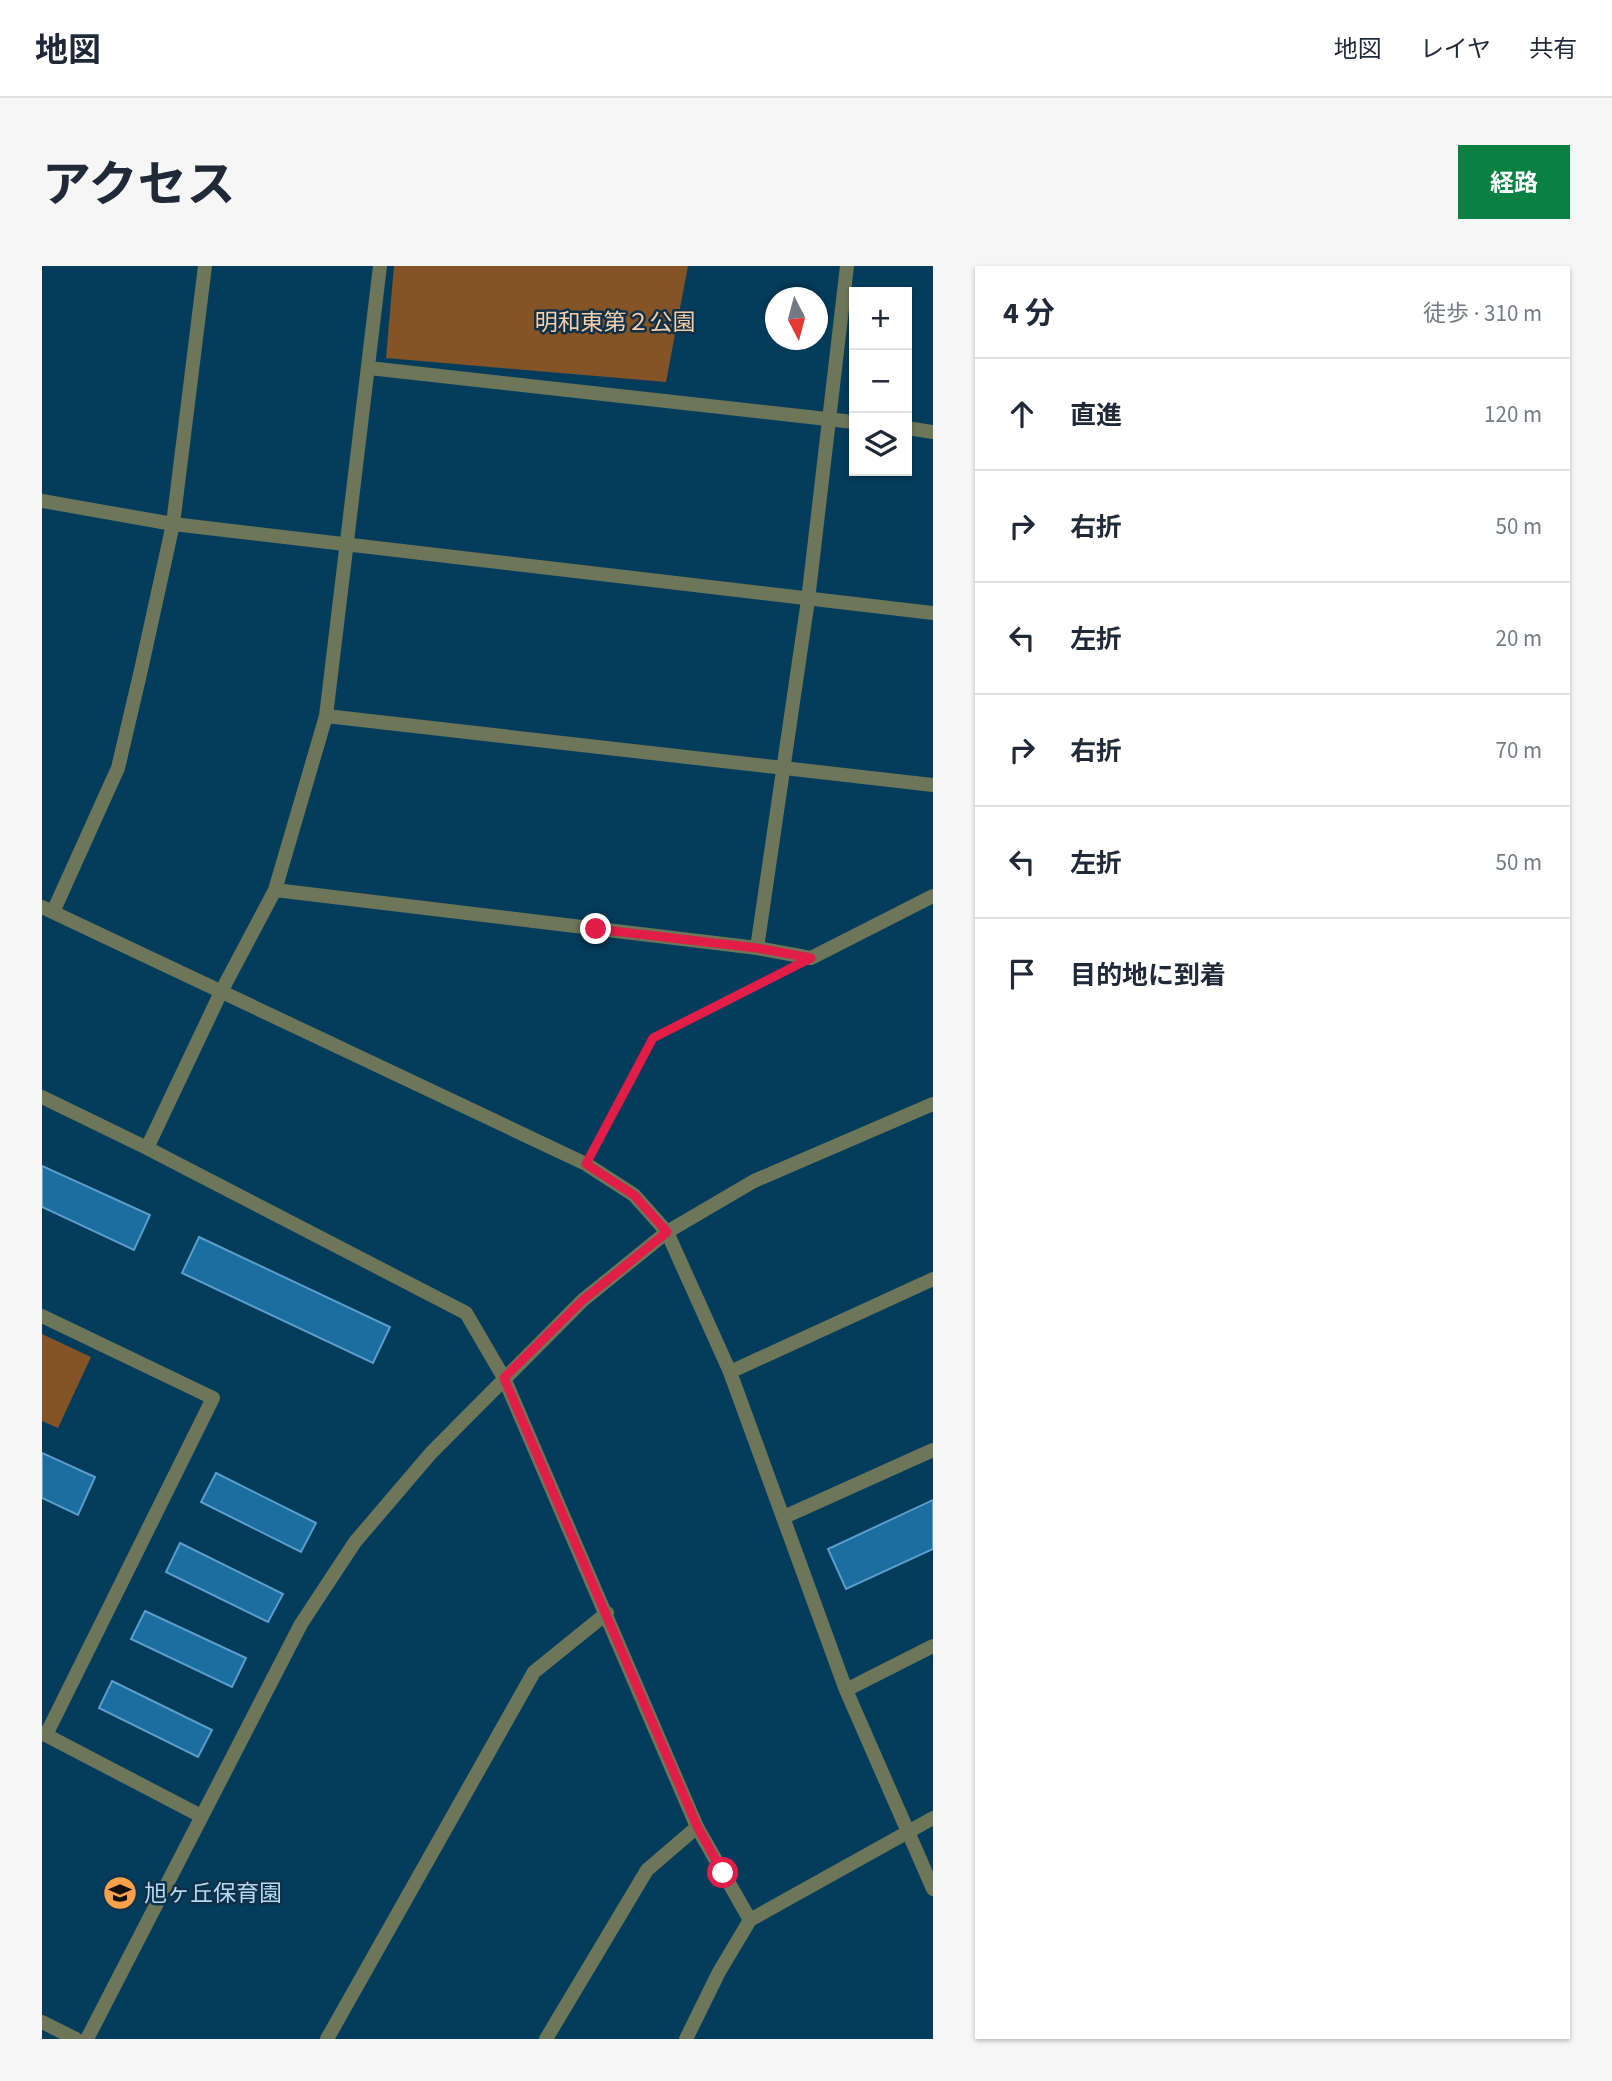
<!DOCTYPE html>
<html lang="ja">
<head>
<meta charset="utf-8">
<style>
	body { margin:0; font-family:"Source Sans 3","Noto Sans JP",sans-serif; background:#f6f6f7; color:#1f2937 }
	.controls { position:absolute; right:21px; top:21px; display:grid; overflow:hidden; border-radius:0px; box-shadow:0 2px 5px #0004 }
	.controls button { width:63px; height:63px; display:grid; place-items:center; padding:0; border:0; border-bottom:2px solid #e0e1e3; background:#fff; color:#1f2937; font:35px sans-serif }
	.compass { position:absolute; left:723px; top:21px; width:63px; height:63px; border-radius:50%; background:#fff; box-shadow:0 2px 5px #0004; rotate:174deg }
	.stop { position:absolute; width:21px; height:21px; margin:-16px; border:5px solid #e11d48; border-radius:50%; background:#fff }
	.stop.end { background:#e11d48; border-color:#fff; box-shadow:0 2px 7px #0008 }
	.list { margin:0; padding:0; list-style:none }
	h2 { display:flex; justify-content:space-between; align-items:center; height:91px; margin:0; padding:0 28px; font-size:30px }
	h2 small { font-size:23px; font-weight:400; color:#747a83 }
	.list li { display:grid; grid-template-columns:46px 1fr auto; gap:21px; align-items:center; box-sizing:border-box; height:112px; padding:0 28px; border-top:2px solid #e0e1e3 }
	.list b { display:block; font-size:26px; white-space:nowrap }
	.list em { font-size:23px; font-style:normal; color:#747a83 }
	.icon { flex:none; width:38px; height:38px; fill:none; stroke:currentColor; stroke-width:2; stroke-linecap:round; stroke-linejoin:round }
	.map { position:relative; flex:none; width:891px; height:1773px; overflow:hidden; border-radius:0px }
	header { display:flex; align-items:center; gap:42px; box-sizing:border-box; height:98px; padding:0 35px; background:#fff; border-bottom:2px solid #e0e1e3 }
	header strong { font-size:33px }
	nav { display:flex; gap:38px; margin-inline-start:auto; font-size:24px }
	.intro { display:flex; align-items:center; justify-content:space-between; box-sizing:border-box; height:168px; padding:0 42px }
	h1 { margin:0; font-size:49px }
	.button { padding:18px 32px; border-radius:0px; background:#0b8043; color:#fff; font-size:24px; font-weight:700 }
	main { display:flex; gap:42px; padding:0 42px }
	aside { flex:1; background:#fff; border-radius:0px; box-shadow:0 2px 5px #0004 }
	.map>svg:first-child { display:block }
	.green { fill:#845326 }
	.building { fill:#1a6ea0; stroke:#5c9dcb; stroke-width:2 }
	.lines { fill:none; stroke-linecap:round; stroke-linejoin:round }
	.path { stroke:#3b6c89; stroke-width:4.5; stroke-dasharray:7 3.5; stroke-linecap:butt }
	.lane { stroke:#6d7659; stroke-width:14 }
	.street { stroke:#6d7659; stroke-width:14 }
	.route { stroke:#e11d48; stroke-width:9 }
	.labels { text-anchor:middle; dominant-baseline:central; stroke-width:5; stroke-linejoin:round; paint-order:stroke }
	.park-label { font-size:23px; fill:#f8cdaa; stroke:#0e3148 }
	.poi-label { font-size:23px; fill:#b8d8f0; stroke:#0e3148; text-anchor:start }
</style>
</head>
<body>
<header>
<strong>地図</strong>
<nav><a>地図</a><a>レイヤ</a><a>共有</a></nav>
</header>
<div class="intro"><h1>アクセス</h1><a class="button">経路</a></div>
<main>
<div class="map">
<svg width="891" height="1773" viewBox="0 0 891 1773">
	<rect width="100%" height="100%" fill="#043c5b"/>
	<path class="green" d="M352,0H646L624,116L344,92Z
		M0,1068L49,1091L16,1162L0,1155Z"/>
	<path class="building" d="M0,900L108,949L92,984L0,941Z
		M157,971L348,1061L331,1097L140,1007Z
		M0,1187L53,1211L36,1249L0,1232Z
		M174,1207L274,1257L259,1286L159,1236Z
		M891,1234V1283L804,1323L786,1283Z
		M138,1277L241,1328L226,1356L124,1306Z
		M103,1345L204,1392L190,1421L89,1373Z
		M70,1415L170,1464L156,1491L57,1442Z"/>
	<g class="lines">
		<path class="path" d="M553,881L611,772L737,708"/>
		<path class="lane" d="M0,1050L171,1132L4,1469"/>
		<path class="street" d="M327,102L812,156
			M865,162L891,166
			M0,235L131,258L891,347
			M284,450L891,519
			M233,624L715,682L769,692L891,630
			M0,641L544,898L592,929L625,966L688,1106L804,1424L891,1623
			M11,646L76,502L99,404L131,258L163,0
			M715,682L766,334L805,0
			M0,831L105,882L424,1047L462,1112L655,1561L708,1654
			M105,882L180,724L233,624L284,450L338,0
			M688,1106L891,1013
			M742,1251L891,1184
			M804,1424L891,1380
			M0,1467L159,1550
			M0,1756L34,1773
			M45,1773L259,1358L313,1276L389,1187L541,1034L625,966L712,915L891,838
			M285,1773L492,1406L565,1347
			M504,1773L605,1604L655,1561
			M644,1773L677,1706L708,1654L891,1552"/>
	</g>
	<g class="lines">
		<path class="route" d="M554,663L715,682L769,692L611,772L544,898L592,929L625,966L541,1034L462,1112L655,1560L681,1607"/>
	</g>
	<defs>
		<g id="school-disc" transform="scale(1.75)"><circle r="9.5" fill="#f9a04c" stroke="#0e3148"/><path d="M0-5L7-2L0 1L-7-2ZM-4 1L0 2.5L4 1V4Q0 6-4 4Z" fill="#111"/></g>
	</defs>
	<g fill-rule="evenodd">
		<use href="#school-disc" x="78" y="1627"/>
	</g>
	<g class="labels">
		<g class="park-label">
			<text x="573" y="56">明和東第２公園</text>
		</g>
		<g class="poi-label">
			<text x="102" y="1627">旭ヶ丘保育園</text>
		</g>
	</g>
</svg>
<div class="controls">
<button>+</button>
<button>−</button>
<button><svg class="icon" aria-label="layers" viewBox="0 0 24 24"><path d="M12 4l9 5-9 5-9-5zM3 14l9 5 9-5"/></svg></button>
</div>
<svg class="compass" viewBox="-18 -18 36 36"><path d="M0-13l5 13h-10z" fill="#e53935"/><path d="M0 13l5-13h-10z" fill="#747a83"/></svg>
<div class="stop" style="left:681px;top:1607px"></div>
<div class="stop end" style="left:554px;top:663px"></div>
</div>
<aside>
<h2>4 分<small>徒歩 · 310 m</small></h2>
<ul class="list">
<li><svg class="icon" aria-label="ahead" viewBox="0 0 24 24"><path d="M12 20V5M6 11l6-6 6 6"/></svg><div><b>直進</b></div><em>120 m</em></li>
<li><svg class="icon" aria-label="right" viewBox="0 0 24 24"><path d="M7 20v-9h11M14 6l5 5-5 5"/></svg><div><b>右折</b></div><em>50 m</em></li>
<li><svg class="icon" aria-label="left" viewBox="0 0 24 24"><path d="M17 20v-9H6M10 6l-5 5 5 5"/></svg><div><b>左折</b></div><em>20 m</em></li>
<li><svg class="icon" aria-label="right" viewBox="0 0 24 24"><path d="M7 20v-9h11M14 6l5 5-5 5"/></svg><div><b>右折</b></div><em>70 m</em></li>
<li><svg class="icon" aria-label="left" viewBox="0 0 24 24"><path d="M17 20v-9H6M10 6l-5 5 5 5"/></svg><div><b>左折</b></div><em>50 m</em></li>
<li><svg class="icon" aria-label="arrive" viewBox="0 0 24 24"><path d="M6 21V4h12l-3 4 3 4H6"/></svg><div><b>目的地に到着</b></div></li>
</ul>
</aside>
</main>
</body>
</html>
